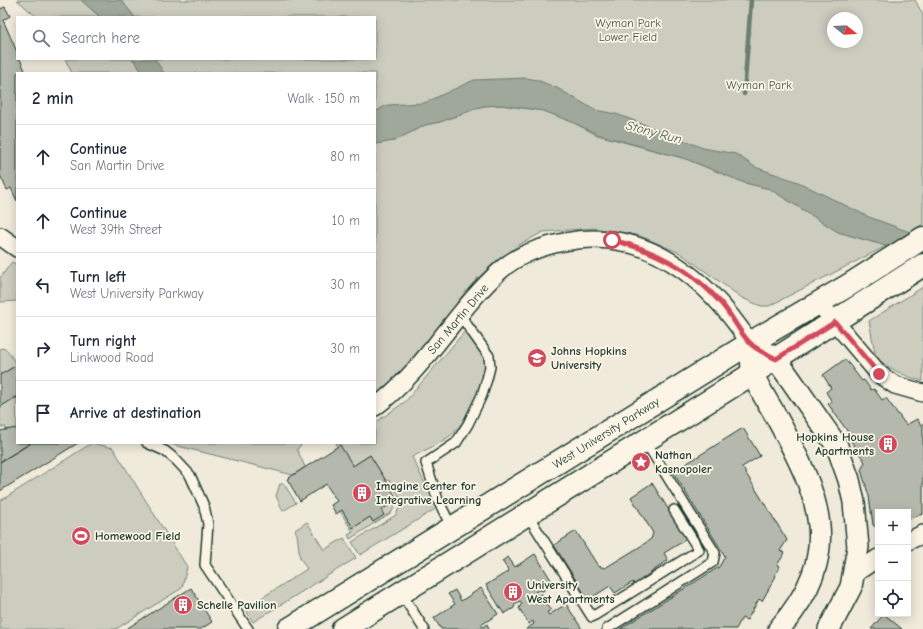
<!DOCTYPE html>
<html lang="en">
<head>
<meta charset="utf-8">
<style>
	body { margin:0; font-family:"Comic Neue",sans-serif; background:#f2f2f3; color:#1f2937 }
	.controls { position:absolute; right:12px; bottom:12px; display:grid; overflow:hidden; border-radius:0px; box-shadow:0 2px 10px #0003 }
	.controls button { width:36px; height:36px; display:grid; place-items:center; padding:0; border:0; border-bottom:1px solid #e0e1e3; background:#fff; color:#1f2937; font:20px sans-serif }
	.compass { position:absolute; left:827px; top:12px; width:36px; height:36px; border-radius:50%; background:#fff; box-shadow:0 2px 10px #0003; rotate:108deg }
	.stop { position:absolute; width:12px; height:12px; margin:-9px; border:3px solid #d1495b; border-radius:50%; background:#fff }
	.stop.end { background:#d1495b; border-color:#fff; box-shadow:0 1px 4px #0008 }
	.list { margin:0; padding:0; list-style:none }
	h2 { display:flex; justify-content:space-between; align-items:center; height:52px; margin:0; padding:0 16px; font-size:17px }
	h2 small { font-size:13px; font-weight:400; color:#747a83 }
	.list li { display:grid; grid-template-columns:26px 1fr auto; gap:12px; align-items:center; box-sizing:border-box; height:64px; padding:0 16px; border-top:1px solid #e0e1e3 }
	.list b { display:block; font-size:15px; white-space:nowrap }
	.list p { margin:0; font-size:13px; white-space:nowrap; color:#747a83 }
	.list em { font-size:13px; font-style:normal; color:#747a83 }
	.icon { flex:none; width:22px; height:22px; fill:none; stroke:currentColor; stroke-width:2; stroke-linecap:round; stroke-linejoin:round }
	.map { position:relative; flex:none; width:923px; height:629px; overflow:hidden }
	.search { position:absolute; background:#fff; box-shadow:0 2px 10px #0003; left:16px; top:16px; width:360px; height:44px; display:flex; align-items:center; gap:10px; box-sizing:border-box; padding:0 14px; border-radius:0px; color:#747a83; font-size:15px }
	.panel { position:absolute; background:#fff; box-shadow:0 2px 10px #0003; left:16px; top:72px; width:360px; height:372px; border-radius:0px }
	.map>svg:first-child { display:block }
	.green { fill:#cccdbf; stroke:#76857a; fill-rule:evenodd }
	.water { fill:#9fa89a; stroke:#6c7d71 }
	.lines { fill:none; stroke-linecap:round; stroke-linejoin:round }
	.stream { stroke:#6c7d71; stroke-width:4.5 }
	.building { fill:#b5b9ad; stroke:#1f3d34 }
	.service-casing { stroke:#1f3d34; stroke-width:12 }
	.minor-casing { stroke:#1f3d34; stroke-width:20 }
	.tertiary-casing { stroke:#1f3d34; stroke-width:24 }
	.primary-casing { stroke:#1f3d34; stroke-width:25 }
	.service { stroke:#fcf5e5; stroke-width:9 }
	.minor { stroke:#fcf5e5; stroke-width:17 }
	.tertiary { stroke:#fcf5e5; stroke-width:21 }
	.primary { stroke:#fcf5e5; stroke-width:22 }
	.route { stroke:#d1495b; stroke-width:5 }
	.labels { text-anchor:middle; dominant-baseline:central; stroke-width:3.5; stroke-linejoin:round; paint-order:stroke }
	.park-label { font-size:12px; fill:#425a50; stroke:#fcf5e5 }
	.street-label { font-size:12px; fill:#1f3d34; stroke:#fcf5e5 }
	.poi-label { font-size:12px; font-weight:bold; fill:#1f3d34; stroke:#fcf5e5; text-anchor:start }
	.water-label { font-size:13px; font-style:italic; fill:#455d53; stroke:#fcf5e5 }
</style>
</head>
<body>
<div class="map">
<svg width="923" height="629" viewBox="0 0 923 629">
	<rect width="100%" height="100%" fill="#efeada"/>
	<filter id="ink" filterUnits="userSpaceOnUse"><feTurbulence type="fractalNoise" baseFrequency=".025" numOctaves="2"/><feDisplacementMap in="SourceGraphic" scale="8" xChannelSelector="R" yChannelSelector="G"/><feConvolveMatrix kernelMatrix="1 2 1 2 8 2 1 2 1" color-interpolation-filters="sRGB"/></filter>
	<g filter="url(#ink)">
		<path class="green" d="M17,0H81L100,17H37Z
			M107,0H915L923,15V224L901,237L773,181L496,93L375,131V73H150L143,59H375V17H123ZM833,18H857V42H833Z
			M65,59H133L143,73H72Z
			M501,105L544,111L572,122L597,135L686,159L745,183L770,189L838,232L886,246L769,306H761L742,298L680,253L640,236L594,228L543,232L519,245L495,262L473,283L458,301L444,327L391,381L375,395V144L394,141L425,125L440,122L483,106Z
			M12,262L17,265V301L0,302V278Z
			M923,287V381C905,377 891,369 876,358L869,321Z
			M465,331C470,339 479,347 483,356C491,376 466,424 450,436C439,444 425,450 412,457L437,508L360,555L352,542L396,515L402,501L389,480L386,482L370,455L353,466L337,447L336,443H375V423L406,401Z
			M2,348L7,350L17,365L0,375V349Z
			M16,397L17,428L6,431V427H0V407Z
			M92,443L113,448L187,567L182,588L116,629H0V501Z
			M166,443H303L297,449L305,467L293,475Z
			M280,484H284L296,503L283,511L276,496Z
			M397,500L392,512L350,539L348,535L353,532L340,511L342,510L353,528L370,517L373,522L381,510Z
			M307,522L324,550L344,538L356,558L253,622L247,612L249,606L307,569L300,558L297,534L295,530Z"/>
		<path class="water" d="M81,0H121L135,17H100Z
			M133,59H155L164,73H143Z
			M526,78L537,80L557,88L595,110L616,114L651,127L703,148L736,154L755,167L798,182L869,217L923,237V262L886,246L838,232L770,189L745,183L686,159L597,134L572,122L544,111L501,105L483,106L440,122L425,125L394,141L375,144V112L387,105L424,103L474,80Z"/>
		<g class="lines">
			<path class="stream" d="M744,94L751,0"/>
		</g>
		<path class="building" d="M5,7L10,16L3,20L17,52V59H20L26,73H17V201L11,188L7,190L0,175V9Z
			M845,359L862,381L864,380L871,390L874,389L882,400L886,398L906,425L917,419L921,425L923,423V514L908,519V512H878V529L873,525L869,496L861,470L865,462L851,441L853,439L828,404L832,402L826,392L831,388L823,375Z
			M17,365V399L16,397L0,407V375Z
			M17,428V443H31L0,462V431Z
			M743,428L760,456L742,467L787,540L780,551L785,553L777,565L780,566L775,575L776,576L762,601L759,599L747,620L742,618L736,629H620L719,567L725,556L673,472Z
			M31,443H78L0,491V462Z
			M340,445L353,466L370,455L398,500L381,510L384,515L373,522L370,517L353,528L342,510L336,514L331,505L337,501L326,484L300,501L287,479Z
			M652,483L687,539L664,553L668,560L634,585L633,582L615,593L610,586L588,600L554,545L576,531L598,566L605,568L641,546L651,539L653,533L631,497Z
			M535,554L553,583L543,591L539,590L534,593L535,595L542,594L551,610L547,612L549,615L566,604L582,629H526L534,624L533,621L529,624L519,608L522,603L520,601L515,604L514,608L504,614L486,585L509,571L502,561L508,557L515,567Z
			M191,588L212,622L201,629H126Z
			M481,588L498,614L481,625L483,627L487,624L489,629H441L434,618L455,604L448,594L455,590L461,601Z
			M884,614L902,629H871Z"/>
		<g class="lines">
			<g class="service-casing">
				<path id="service" d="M147,443L165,451L176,460L190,475L204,506L208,524L205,565L248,629
					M527,514L592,617L699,550L674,510
					M452,528L438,500L426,463L456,443L468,424L482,395L487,379L490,367L489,356L460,315
					M401,593L424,629
					M607,629L713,562L715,553L645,441"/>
			</g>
			<g class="minor-casing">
				<path id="minor" d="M0,236L17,248
					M819,303L879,374L895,385L923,393
					M375,407C426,369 455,311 501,270C517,255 543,246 564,242C646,226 708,279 750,343
					M908,541L923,534
					M854,574L878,558"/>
			</g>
			<g class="tertiary-casing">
				<path id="tertiary" d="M750,343L776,359L791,380L837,446L849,480L854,502L858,547L851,587L829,629
					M751,356C752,361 751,369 753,374C759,390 770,405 778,420C820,498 845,553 779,629"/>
			</g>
			<g class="primary-casing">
				<path id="primary" d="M289,629L750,343L849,285L923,238
					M343,629L728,389L923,265"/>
			</g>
			<use href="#service" class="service"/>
			<use href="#minor" class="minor"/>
			<use href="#tertiary" class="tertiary"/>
			<use href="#primary" class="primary"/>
		</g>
	</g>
	<g class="lines" filter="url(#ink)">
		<path class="route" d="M612,240C655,250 691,269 721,303C732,315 739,332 750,343C756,350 768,354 776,359L835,322L879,374"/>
	</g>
	<defs>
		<g id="university-disc" transform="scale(1)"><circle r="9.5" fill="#d1495b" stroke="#fcf5e5"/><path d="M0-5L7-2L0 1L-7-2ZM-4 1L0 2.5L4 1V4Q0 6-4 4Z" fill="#fff"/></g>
		<g id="building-disc" transform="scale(1)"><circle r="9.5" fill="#d1495b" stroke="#fcf5e5"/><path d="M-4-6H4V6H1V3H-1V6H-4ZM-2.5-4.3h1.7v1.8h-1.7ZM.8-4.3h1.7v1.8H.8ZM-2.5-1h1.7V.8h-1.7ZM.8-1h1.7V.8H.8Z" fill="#fff"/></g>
		<g id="sight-disc" transform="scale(1)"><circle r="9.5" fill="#d1495b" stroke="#fcf5e5"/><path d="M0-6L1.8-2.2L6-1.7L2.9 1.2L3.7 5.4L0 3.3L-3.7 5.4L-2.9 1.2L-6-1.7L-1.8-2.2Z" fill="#fff"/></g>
		<g id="stadium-disc" transform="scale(1)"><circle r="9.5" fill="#d1495b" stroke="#fcf5e5"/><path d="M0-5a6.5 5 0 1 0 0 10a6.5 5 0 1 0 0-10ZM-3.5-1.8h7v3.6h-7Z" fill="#fff"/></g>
	</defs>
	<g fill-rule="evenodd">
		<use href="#university-disc" x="537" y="358"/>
		<use href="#building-disc" x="888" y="444"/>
		<use href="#sight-disc" x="641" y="462"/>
		<use href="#building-disc" x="362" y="493"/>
		<use href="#stadium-disc" x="81" y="536"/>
		<use href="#building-disc" x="513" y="592"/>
		<use href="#building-disc" x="183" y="605"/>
	</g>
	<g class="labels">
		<g class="park-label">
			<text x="628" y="23">Wyman Park<tspan x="628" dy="14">Lower Field</tspan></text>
			<text x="759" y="85">Wyman Park</text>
		</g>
		<g class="street-label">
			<text transform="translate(458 319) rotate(-50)">San Martin Drive</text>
			<text transform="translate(606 433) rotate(-32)">West University Parkway</text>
		</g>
		<g class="poi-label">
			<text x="551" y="351">Johns Hopkins<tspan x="551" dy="14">University</tspan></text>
			<text x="874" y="437" text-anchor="end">Hopkins House<tspan x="874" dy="14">Apartments</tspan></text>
			<text x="655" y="455">Nathan<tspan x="655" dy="14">Kasnopoler</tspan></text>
			<text x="376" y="486">Imagine Center for<tspan x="376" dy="14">Integrative Learning</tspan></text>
			<text x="95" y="536">Homewood Field</text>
			<text x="527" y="585">University<tspan x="527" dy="14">West Apartments</tspan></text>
			<text x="197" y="605">Schelle Pavilion</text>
		</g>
		<g class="water-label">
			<text transform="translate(654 132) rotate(15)">Stony Run</text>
		</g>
	</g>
</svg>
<div class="controls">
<button>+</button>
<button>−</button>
<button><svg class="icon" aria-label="locate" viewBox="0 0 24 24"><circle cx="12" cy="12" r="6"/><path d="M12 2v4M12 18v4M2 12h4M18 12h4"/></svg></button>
</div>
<svg class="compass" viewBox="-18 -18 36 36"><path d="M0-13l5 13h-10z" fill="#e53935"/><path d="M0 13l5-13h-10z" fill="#747a83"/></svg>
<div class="stop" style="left:612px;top:240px"></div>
<div class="stop end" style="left:879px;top:374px"></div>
<div class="search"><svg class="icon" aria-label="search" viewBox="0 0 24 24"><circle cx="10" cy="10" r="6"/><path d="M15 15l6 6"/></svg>Search here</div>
<section class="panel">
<h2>2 min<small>Walk · 150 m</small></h2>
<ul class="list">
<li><svg class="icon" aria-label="ahead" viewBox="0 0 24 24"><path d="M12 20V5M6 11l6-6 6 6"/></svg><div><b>Continue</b><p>San Martin Drive</p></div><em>80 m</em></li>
<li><svg class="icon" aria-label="ahead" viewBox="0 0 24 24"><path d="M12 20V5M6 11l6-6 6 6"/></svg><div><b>Continue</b><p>West 39th Street</p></div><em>10 m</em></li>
<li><svg class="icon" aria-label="left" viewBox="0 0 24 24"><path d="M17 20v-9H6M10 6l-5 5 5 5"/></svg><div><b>Turn left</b><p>West University Parkway</p></div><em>30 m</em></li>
<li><svg class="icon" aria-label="right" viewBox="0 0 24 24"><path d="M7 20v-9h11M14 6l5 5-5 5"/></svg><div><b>Turn right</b><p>Linkwood Road</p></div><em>30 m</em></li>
<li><svg class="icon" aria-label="arrive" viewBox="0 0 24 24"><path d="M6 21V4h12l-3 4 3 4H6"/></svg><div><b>Arrive at destination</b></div></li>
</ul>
</section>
</div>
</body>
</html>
